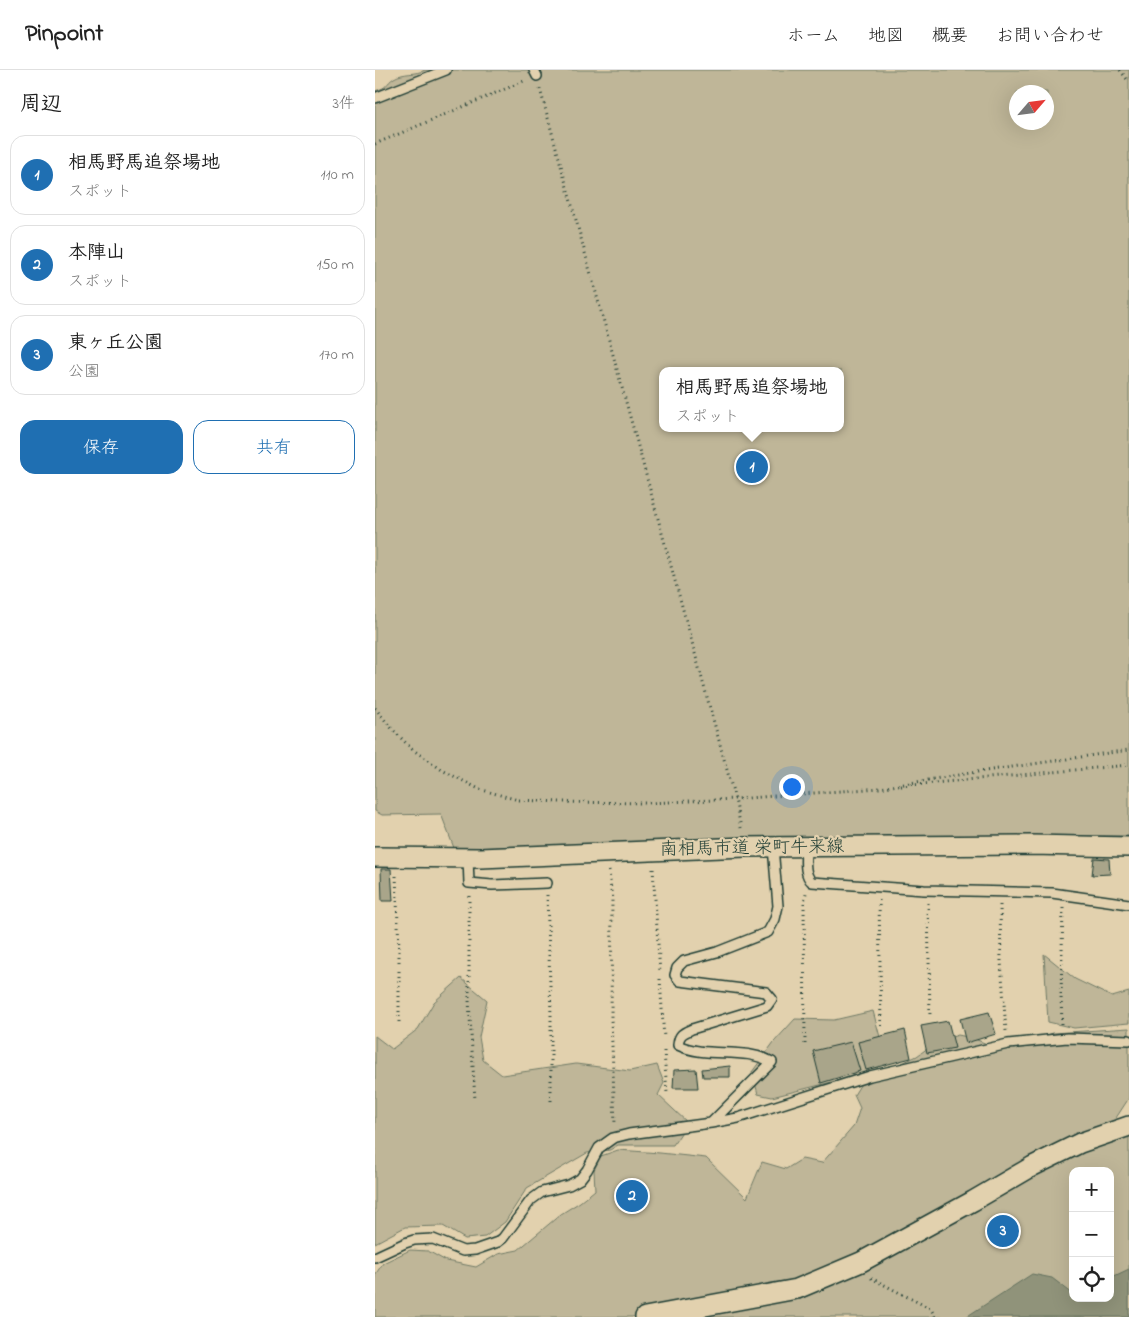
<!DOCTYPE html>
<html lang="ja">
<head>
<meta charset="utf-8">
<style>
	body { margin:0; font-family:"Indie Flower","Klee One",sans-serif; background:#f6f6f6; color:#222 }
	.controls { position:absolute; right:15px; bottom:15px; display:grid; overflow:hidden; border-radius:10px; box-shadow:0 5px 20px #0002 }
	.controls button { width:45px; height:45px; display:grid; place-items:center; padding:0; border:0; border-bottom:1px solid #e0e0e0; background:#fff; color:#222; font:25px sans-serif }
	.compass { position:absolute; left:634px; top:15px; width:45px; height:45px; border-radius:50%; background:#fff; box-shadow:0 5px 20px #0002; rotate:62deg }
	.you { position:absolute; left:416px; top:716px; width:18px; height:18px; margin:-12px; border:4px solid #fff; border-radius:50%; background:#1a73e8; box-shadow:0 0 0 8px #1a73e833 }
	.badge { display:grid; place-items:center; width:32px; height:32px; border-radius:50%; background:#1f6fb2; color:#fff; font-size:16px; font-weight:700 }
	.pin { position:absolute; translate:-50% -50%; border:2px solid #fff; box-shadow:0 1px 5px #0006 }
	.popup { position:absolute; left:284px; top:297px; width:185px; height:65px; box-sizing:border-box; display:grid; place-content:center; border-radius:10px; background:#fff; filter:drop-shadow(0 1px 4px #0005); font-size:16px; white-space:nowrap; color:#767676 }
	.popup b { font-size:19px; color:#222 }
	.popup::after { content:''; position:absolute; left:50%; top:100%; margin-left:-10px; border:10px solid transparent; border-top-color:#fff }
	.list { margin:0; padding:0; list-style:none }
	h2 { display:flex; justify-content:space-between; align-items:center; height:65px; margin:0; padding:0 20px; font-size:21px }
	h2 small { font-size:16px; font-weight:400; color:#767676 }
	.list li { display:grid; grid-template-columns:32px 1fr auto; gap:15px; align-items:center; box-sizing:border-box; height:80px; margin:0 10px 10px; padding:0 10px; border:1px solid #e0e0e0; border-radius:15px }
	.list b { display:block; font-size:19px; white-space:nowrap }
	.list p { margin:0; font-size:16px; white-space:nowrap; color:#767676 }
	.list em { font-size:16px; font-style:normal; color:#767676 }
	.actions { display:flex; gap:10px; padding:15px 20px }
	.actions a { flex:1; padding:11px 0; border:1px solid #1f6fb2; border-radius:15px; text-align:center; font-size:18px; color:#1f6fb2 }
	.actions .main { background:#1f6fb2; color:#fff }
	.icon { flex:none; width:28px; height:28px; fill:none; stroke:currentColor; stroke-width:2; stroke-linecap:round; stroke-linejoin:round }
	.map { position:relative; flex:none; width:754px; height:1247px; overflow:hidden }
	header { display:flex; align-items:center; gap:30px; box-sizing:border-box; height:70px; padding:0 25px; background:#fff; border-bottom:1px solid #e0e0e0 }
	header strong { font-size:24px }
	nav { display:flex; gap:28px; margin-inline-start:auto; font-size:18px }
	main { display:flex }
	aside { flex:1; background:#fff }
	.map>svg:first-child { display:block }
	.green { fill:#bfb698; stroke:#6f7a66; fill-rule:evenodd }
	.water { fill:#90937a; stroke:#63715e }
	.building { fill:#a9a58a; stroke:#1f3d34 }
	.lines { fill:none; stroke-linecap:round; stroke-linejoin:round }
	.service-casing { stroke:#1f3d34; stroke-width:12 }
	.minor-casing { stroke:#1f3d34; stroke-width:22 }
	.path { stroke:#1f3d34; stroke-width:3; stroke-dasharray:1 4; stroke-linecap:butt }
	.service { stroke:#e2d1ae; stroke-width:9 }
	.minor { stroke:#e2d1ae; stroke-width:19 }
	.labels { text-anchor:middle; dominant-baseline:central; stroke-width:4.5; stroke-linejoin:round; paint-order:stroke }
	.street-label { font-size:18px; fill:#1f3d34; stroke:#e2d1ae }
</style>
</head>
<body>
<header>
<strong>Pinpoint</strong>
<nav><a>ホーム</a><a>地図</a><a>概要</a><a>お問い合わせ</a></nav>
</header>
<main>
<aside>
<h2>周辺<small>3件</small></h2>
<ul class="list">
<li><span class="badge">1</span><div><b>相馬野馬追祭場地</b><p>スポット</p></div><em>110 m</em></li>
<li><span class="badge">2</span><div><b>本陣山</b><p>スポット</p></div><em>150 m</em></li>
<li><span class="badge">3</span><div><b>東ヶ丘公園</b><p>公園</p></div><em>170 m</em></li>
</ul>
<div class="actions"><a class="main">保存</a><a>共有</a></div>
</aside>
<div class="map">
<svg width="754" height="1247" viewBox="0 0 754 1247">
	<rect width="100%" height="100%" fill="#e2d1ae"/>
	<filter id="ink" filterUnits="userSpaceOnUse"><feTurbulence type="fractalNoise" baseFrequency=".02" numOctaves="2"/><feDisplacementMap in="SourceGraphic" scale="10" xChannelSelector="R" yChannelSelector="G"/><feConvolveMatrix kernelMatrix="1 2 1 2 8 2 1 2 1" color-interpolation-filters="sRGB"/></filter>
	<g filter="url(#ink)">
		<path class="green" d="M50,0H754V766H644L79,778L66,744L7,745L0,741V21C14,17 10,14 19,8C29,2 41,5 50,0ZM642,22H672V52H642ZM288,301H466V358H288Z
			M669,884L700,909L737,927L754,922V953L699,958L673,952Z
			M86,908L112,930L104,967L108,990L127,1005L201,994L255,1001L282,995L289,1013L283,1025L313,1053L298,1075H243L235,1080L212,1083L152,1118L130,1152L110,1167L90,1169L68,1156L30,1157L0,1173V966L17,979L43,959L59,932Z
			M498,941L509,982L501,1001L397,1027L383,1024L377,1002L399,972L420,949L459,950Z
			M754,958V1028L724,1074L754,1053V1247H290L281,1237L257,1247H0V1205L8,1193L35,1180L53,1181L71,1191L101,1197L123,1184L143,1180L186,1144L205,1132L220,1120L219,1100L226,1086L243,1080L285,1083L331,1088L372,1128L387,1092L411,1099L427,1089L447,1093L479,1056L485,1038L479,1025L487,1012L542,986L561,972L583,965L597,968L627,980L678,963ZM698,1101H735V1228H698Z"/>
		<path class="water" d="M754,1199V1247H591L657,1204L677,1208L698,1224V1228H735V1208Z"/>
		<path class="building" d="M719,788L734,789L735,804L717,805Z
			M6,799H16L18,831H7Z
			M614,942L621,964L591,973L585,949Z
			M573,951L580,978L552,983L546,956Z
			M530,960L536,988L491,1000L483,972Z
			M476,972L485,1001L446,1013L438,981Z
			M355,996V1007H328L327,999Z
			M321,999L323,1018H298L299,1000Z"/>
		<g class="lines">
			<g class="service-casing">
				<path id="service" d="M159,0L162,6
					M0,28L71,0
					M431,777C431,788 428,804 437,812L549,820L677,823L754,834
					M93,788L94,813L117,815L172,813
					M336,1053L397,992C368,976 332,989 303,975C304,964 308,963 317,959L392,936L397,929L391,922L305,911L300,905L302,898L309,891L342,882L393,862L400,849L403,836L398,777
					M0,1187L30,1173L39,1170L58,1169L88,1181L100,1180L123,1172L128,1168L156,1130L167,1122L194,1115L205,1109L212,1100L224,1078L238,1068L254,1064L336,1053L363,1048L495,1006L633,974L692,968L754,970"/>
			</g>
			<g class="minor-casing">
				<path id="minor" d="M0,787L106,788L370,777L656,775L754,777
					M270,1247L422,1219L486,1192L598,1131L658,1096L705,1073L754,1056"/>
			</g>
			<path class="path" d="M745,0L754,12
				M165,19L360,729L366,758
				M0,74L149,11
				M0,638L18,660L37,679L67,700L104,719L143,730L185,732L272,733L360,729L505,718L589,704L754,680
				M526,716L754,695
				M278,799L285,903
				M234,801L237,830L236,948L240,1054
				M21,806L24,878V952
				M172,825L176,945V1034
				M94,826V930L100,1030
				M504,830L506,958
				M553,833L555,948
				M625,835L626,891L631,961
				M285,909L289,968
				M687,954L686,926L688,838
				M430,974L429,832L431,823
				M289,981L292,1023
				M496,1208L556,1239L560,1247"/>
			<use href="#service" class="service"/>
			<use href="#minor" class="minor"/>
		</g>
	</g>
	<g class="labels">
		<g class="street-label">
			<text transform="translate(377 779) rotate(-1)">南相馬市道 栄町牛来線</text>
		</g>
	</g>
</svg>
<div class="controls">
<button>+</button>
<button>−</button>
<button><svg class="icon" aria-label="locate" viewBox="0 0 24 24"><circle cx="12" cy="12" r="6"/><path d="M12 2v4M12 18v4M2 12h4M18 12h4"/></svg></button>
</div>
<svg class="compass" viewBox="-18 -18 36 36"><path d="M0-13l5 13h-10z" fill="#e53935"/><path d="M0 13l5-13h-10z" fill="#767676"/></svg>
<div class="you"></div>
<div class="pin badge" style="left:377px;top:397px">1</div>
<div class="popup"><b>相馬野馬追祭場地</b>スポット</div>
<div class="pin badge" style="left:257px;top:1126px">2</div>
<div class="pin badge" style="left:628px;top:1161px">3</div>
</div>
</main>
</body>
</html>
